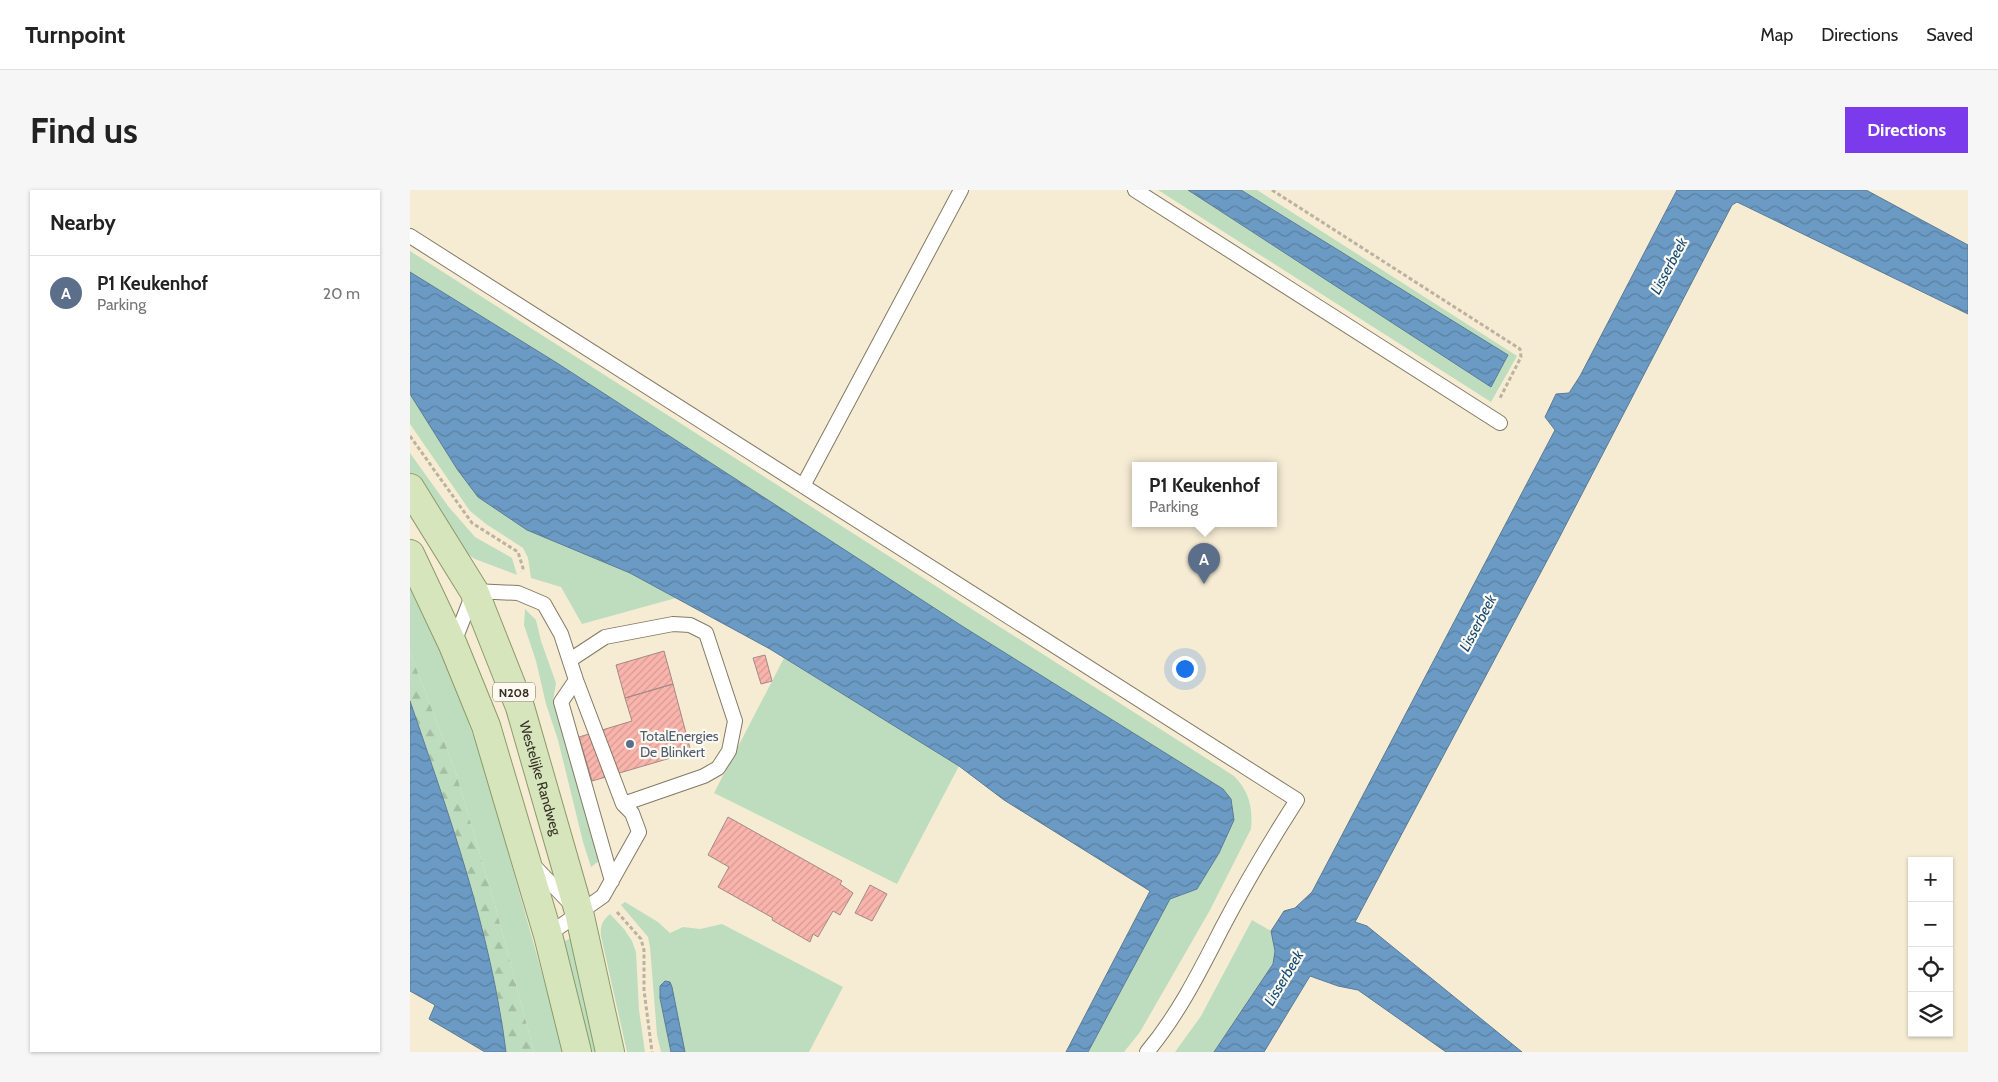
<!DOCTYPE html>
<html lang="en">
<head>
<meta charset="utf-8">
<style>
	body { margin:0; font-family:Cabin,sans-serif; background:#f6f6f6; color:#222 }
	.controls { position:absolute; right:15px; bottom:15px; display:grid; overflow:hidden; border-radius:0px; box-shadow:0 1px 4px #0004 }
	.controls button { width:45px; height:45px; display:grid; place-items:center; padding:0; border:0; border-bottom:1px solid #e0e0e0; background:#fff; color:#222; font:25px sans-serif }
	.you { position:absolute; left:774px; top:478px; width:18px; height:18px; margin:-12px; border:4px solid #fff; border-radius:50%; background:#1a73e8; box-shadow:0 0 0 8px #1a73e833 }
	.badge { display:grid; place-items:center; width:32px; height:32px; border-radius:50%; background:#7c3aed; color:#fff; font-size:16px; font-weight:700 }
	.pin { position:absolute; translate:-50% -41px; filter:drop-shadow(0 1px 2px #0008) }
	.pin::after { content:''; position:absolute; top:26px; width:18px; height:15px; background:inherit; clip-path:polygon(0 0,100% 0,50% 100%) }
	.popup { position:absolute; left:722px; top:272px; width:145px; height:65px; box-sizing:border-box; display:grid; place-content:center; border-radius:0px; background:#fff; filter:drop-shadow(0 1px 4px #0005); font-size:16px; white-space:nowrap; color:#767676 }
	.popup b { font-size:19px; color:#222 }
	.popup::after { content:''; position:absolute; left:50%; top:100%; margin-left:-10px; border:10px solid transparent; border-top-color:#fff }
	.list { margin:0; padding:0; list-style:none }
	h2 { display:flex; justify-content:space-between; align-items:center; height:65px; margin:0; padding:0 20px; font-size:21px }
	h2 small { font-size:16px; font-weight:400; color:#767676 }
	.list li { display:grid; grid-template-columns:32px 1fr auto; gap:15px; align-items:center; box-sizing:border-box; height:75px; padding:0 20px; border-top:1px solid #e0e0e0 }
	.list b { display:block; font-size:19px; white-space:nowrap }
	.list p { margin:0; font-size:16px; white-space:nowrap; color:#767676 }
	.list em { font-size:16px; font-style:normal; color:#767676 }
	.icon { flex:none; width:28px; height:28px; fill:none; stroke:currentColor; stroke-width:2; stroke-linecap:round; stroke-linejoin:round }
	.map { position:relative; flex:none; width:1558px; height:862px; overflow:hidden; border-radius:0px }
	header { display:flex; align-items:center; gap:30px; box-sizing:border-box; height:70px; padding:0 25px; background:#fff; border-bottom:1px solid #e0e0e0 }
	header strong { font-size:24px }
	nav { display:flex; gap:28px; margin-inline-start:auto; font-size:18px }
	.intro { display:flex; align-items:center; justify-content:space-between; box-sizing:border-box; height:120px; padding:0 30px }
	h1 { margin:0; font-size:35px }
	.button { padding:12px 22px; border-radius:0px; background:#7c3aed; color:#fff; font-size:18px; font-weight:700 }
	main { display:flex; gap:30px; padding:0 30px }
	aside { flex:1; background:#fff; border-radius:0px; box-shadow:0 1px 4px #0004 }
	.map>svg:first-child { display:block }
	.green { fill:#beddbe }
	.forest { fill:url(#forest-firs) }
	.water { fill:url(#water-waves); stroke:#5a7b95 }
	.building { fill:url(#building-hatch); stroke:#a48986 }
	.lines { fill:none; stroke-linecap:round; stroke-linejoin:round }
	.service-casing { stroke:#837a65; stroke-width:16 }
	.primary-casing { stroke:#8c9a6a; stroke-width:30 }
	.path { stroke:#bbb39f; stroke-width:3; stroke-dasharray:4 2.5; stroke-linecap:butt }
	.service { stroke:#fff; stroke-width:14 }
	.primary { stroke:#d7e5bc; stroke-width:28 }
	.service-dot { fill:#5c6f8a; stroke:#fefaf0; stroke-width:2 }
	.labels { text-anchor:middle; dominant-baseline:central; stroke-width:4.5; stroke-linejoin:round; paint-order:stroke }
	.shield { fill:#fefaf0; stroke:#706c63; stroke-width:1 }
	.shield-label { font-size:12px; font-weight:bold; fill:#332f26 }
	.service-label { font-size:14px; fill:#4e5e75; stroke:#fefaf0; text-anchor:start }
	.street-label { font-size:14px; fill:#332f26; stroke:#fefaf0 }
	.water-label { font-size:15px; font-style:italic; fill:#154c76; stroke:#fefaf0 }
</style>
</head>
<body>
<header>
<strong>Turnpoint</strong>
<nav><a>Map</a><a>Directions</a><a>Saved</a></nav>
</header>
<div class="intro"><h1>Find us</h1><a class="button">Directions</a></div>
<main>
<aside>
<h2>Nearby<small></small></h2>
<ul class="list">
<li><span class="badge" style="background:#5c6f8a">A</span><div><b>P1 Keukenhof</b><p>Parking</p></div><em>20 m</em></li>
</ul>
</aside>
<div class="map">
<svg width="1558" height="862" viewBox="0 0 1558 862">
	<defs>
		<pattern id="forest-firs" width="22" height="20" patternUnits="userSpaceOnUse" patternTransform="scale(1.25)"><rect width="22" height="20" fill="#beddbe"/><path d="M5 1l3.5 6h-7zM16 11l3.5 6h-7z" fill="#a4bea3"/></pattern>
		<pattern id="water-waves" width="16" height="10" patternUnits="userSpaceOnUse" patternTransform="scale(1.25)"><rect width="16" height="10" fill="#6b9bc5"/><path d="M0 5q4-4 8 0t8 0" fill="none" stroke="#597fa0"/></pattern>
		<pattern id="building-hatch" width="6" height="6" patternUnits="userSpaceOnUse" patternTransform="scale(1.25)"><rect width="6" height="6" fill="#f9b4ac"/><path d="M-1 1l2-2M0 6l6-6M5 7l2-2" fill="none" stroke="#d69b94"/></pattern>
	</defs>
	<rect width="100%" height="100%" fill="#f6ecd4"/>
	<path class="green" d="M748,0H778L1081,196L1098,165L831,0H847L1107,166L1081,212Z
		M0,61L824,586C839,601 843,617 841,639L800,720L730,842L714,862H678L760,709L787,699L809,663L824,630L821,609L813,599L552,436L147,173L0,82Z
		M0,204L117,340L220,383L266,408L172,434L151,397L121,388L118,368L113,358L76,334L60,321L0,234Z
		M0,263L38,316L65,347L102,368L107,385L65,369L51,360L0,290Z
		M0,391L45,497L72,569L154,862H124L85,715L45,580L0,462Z
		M115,419L126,430L131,451L146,493L143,511L189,671L181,677L173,652L148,550L136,514L126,471L114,435Z
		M374,468L549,576L487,694L304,603Z
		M215,712L248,732L260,743L273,737L290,739L312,734L433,797L399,862H275L267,823L250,808L261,862H251L247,845L240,757L238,747L211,715Z
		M200,724L214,739L222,751L226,762L229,820L235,862H217L191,746C190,736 192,731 200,724Z
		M842,730L861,741L865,761L863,774L804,862H765L791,826Z
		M161,748L186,862H172L153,752Z"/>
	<path class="forest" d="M0,462L45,580L85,715L124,862H96L90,817L65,713L25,583L0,511Z"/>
	<path class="water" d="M778,0H831L1098,165L1081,197Z
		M1267,0H1456L1558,55V124L1327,12L1322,15L1148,350L945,732L957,736L1112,862H1036L948,800L928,796L900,786L854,862H804L863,774L865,761L861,741L874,721L885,718L902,702L1145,240L1135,227L1146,204L1159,203L1170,186Z
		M0,82L147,173L552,436L813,599L821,609L824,630L809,663L787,699L760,709L678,862H656L740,701L594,610L549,576L360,459L220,383L117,340L68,307L47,279L0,204Z
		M0,511C39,625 81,742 96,862H75L19,829L25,815L0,801Z
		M255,791L260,792L262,797L275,862H261L250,808V796Z"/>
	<path class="building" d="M254,461L263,494L215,508L206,475Z
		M355,465L362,491L351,494L343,468Z
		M263,494L281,562L182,591L169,547L222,531L215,508Z
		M318,627L432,691L430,694L443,703L430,725L423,721L408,747L403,744L400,752L362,730L363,728L308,697L319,677L298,665Z
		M460,695L477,704L462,731L445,723Z"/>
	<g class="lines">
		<g class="service-casing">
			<path id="service" d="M725,0L1090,233
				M0,46L887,610C860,652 835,694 812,738C790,781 768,825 737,862
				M393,296L551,0
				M43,455L64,401L108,403L134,414L151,444L166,490L213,614L222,623L229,642L193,706L138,745
				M160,470L195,447L263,434L280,435L296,443L325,531L319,561L308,578L294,586L213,614
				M166,490L151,512L202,691
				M124,676L163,716"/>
		</g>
		<g class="primary-casing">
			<g id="primary">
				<path id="s1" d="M0,298L64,401L110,517L169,722L200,862"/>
				<path d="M0,364L43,455L76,536L138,745L167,862"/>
			</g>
		</g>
		<path class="path" d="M862,0L1110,159L1111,167L1090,208
			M0,246L62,333L108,362L113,378L112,382
			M207,722L231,749L234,760V800L242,862"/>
		<use href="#service" class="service"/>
		<use href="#primary" class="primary"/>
	</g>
	<circle class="service-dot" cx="220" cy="554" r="5"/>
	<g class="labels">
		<rect class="shield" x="83" y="492.5" width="42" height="19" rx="4"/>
		<g class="shield-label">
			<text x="104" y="502">N208</text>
		</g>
		<g class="service-label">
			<text x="230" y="546">TotalEnergies<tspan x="230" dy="16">De Blinkert</tspan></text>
		</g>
		<g class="street-label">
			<text stroke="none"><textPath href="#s1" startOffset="320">Westelijke Randweg</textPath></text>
		</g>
		<g class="water-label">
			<text transform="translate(1259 76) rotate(-62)">Lisserbeek</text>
			<text transform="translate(1068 433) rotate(-62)">Lisserbeek</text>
			<text transform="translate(874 788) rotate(-59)">Lisserbeek</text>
		</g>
	</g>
</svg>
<div class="controls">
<button>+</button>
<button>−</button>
<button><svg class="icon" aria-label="locate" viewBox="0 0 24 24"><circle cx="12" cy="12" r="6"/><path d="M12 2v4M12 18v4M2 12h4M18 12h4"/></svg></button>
<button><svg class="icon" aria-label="layers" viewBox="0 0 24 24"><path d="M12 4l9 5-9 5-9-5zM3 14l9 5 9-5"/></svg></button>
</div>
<div class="you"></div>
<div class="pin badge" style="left:794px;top:394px;background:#5c6f8a">A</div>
<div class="popup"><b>P1 Keukenhof</b>Parking</div>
</div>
</main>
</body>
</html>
